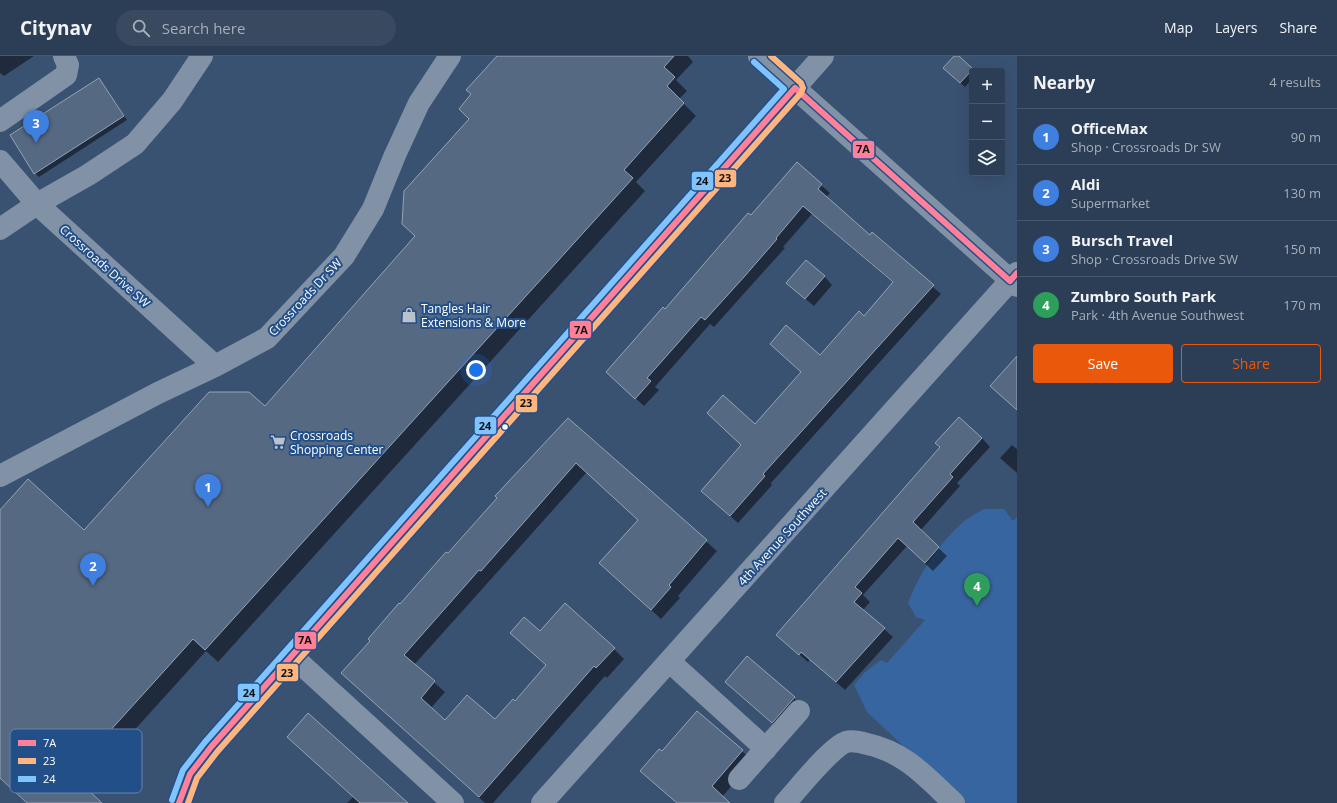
<!DOCTYPE html>
<html lang="en">
<head>
<meta charset="utf-8">
<style>
	body { margin:0; font-family:"Open Sans",sans-serif; background:#384960; color:#f1f3f6 }
	.controls { position:absolute; right:12px; top:12px; display:grid; overflow:hidden; border-radius:4px; box-shadow:0 4px 16px #0002 }
	.controls button { width:36px; height:36px; display:grid; place-items:center; padding:0; border:0; border-bottom:1px solid #48576c; background:#2c3e56; color:#f1f3f6; font:20px sans-serif }
	.you { position:absolute; left:476px; top:314px; width:14px; height:14px; margin:-10px; border:3px solid #fff; border-radius:50%; background:#1a73e8; box-shadow:0 0 0 6px #1a73e833 }
	.badge { display:grid; place-items:center; width:26px; height:26px; border-radius:50%; background:#ea580c; color:#fff; font-size:13px; font-weight:700 }
	.pin { position:absolute; translate:-50% -33px; filter:drop-shadow(0 1px 2px #0008) }
	.pin::after { content:''; position:absolute; top:21px; width:14px; height:12px; background:inherit; clip-path:polygon(0 0,100% 0,50% 100%) }
	.list { margin:0; padding:0; list-style:none }
	h2 { display:flex; justify-content:space-between; align-items:center; height:52px; margin:0; padding:0 16px; font-size:17px }
	h2 small { font-size:13px; font-weight:400; color:#a6aeb9 }
	.list li { display:grid; grid-template-columns:26px 1fr auto; gap:12px; align-items:center; box-sizing:border-box; height:56px; padding:0 16px; border-top:1px solid #48576c }
	.list b { display:block; font-size:15px; white-space:nowrap }
	.list p { margin:0; font-size:13px; white-space:nowrap; color:#a6aeb9 }
	.list em { font-size:13px; font-style:normal; color:#a6aeb9 }
	.actions { display:flex; gap:8px; padding:12px 16px }
	.actions a { flex:1; padding:9px 0; border:1px solid #ea580c; border-radius:4px; text-align:center; font-size:14px; color:#ea580c }
	.actions .main { background:#ea580c; color:#fff }
	.icon { flex:none; width:22px; height:22px; fill:none; stroke:currentColor; stroke-width:2; stroke-linecap:round; stroke-linejoin:round }
	.map { position:relative; flex:none; width:1017px; height:747px; overflow:hidden }
	header { display:flex; align-items:center; gap:24px; box-sizing:border-box; height:56px; padding:0 20px; background:#2c3e56; border-bottom:1px solid #48576c }
	header strong { font-size:19px }
	nav { display:flex; gap:22px; margin-inline-start:auto; font-size:14px }
	.search { width:280px; height:36px; background:#384960; display:flex; align-items:center; gap:10px; box-sizing:border-box; padding:0 14px; border-radius:22px; color:#a6aeb9; font-size:15px }
	main { display:flex }
	aside { flex:1; background:#2c3e56 }
	.map>svg:first-child { display:block }
	.green { fill:#37659f }
	.shadow { fill:#0007 }
	.building { fill:#566982; stroke:#95a3b5 }
	.lines { fill:none; stroke-linecap:round; stroke-linejoin:round }
	.minor { stroke:#8192a7; stroke-width:22 }
	.bus-1-casing { stroke:#234f89; stroke-width:9 }
	.bus-2-casing { stroke:#234f89; stroke-width:9 }
	.bus-3-casing { stroke:#234f89; stroke-width:9 }
	.bus-1 { stroke:#ff8098; stroke-width:6 }
	.bus-2 { stroke:#ffb580; stroke-width:6 }
	.bus-3 { stroke:#80c4ff; stroke-width:6 }
	.bus-dot { fill:#fff; stroke:#234f89; stroke-width:1.5 }
	.labels { text-anchor:middle; dominant-baseline:central; stroke-width:4; stroke-linejoin:round; paint-order:stroke }
	.street-label { font-size:12px; fill:#fff; stroke:#234f89 }
	.poi-label { font-size:12px; fill:#fff; stroke:#234f89; text-anchor:start }
	.key { fill:#234f89; stroke:#6584ac; stroke-width:1 }
	.key-label { font-size:11px; fill:#fff }
	.line-badge { stroke:#234f89; stroke-width:1.5 }
	.pale-badge-label { font-size:11px; text-anchor:middle; font-weight:bold; fill:#111 }
</style>
</head>
<body>
<header>
<strong>Citynav</strong>
<div class="search"><svg class="icon" aria-label="search" viewBox="0 0 24 24"><circle cx="10" cy="10" r="6"/><path d="M15 15l6 6"/></svg>Search here</div>
<nav><a>Map</a><a>Layers</a><a>Share</a></nav>
</header>
<main>
<div class="map">
<svg width="1017" height="747" viewBox="0 0 1017 747">
	<rect width="100%" height="100%" fill="#3a5272"/>
	<path class="green" d="M984,453H1004L1013,465L1017,461V747H964L867,656L854,629L864,617L881,604L887,607L925,564L916,561L908,547C919,518 937,490 961,468C967,462 976,458 984,453Z"/>
	<path class="shadow" d="M0,0H34L4,20L0,17Z
		M499,0H688L693,6L676,24L687,35L679,43L696,60L636,126L645,135L218,606L206,595L83,731L101,747H27L0,722V455L84,476L265,351L416,181L471,63L473,39Z
		M955,0L974,15H972V23L965,31L948,16Z
		M99,23L127,64L39,121L35,117Z
		M821,129L830,137L826,141L870,180L872,178L941,238L771,427L772,429L738,467L711,443L743,390L755,370L820,301L864,261L893,227L812,158L783,191L785,192L714,271L710,268L655,331L659,334L644,350L616,324L665,254L751,161Z
		M824,220L832,229L814,250L796,235Z
		M568,363L717,495L678,540L680,542L661,563L611,517L639,464L587,416L414,609L445,636L431,652L445,665H495L515,646L547,610L511,577L540,576L614,593L624,603L607,622L605,620L493,747H485L342,617L400,550Z
		M982,382L990,391L957,427L960,430L920,475L947,500L933,515L907,490L863,539L870,546L863,554L893,581L845,634L810,603L808,606L786,587Z
		M1012,389L1017,393V417L1000,402Z
		M726,626L794,642L806,655L785,679Z
		M698,656L753,705L722,741L729,747H677L662,697Z
		M288,681L406,747H347L353,741Z"/>
	<path class="building" d="M497,0H674L664,11L675,21L667,30L684,47L624,114L633,122L205,594L193,583L71,718L102,747H27L0,722V454L28,423L84,474L209,336H249L265,350L415,180L402,168L404,135L469,63L459,53L471,38L466,34Z
		M954,0H959L973,13L960,27L943,12Z
		M99,22L124,60L34,118L10,79Z
		M797,106L822,128L818,133L870,179L872,176L934,229L763,418L765,420L730,460L701,435L741,389L707,357L723,339L755,368L801,316L770,288L786,269L820,299L859,255L864,260L893,226L803,150L776,182L777,183L744,221L705,264L701,261L647,322L651,325L635,343L606,316L663,251L665,253L748,157L751,159Z
		M806,204L825,220L805,243L786,227Z
		M1017,300V354L990,330Z
		M959,361L982,382L950,418L953,421L913,466L939,491L925,507L898,482L855,531L862,537L854,546L885,572L836,626L801,596L799,599L776,579L940,391L935,387Z
		M568,362L707,484L669,529L671,531L651,554L599,507L638,464L576,407L481,515L479,514L404,599L435,625L421,642L445,664L467,639L495,663L513,643L515,645L546,609L510,577L524,561L540,575L565,547L615,592L596,612L594,610L479,741L341,617L370,585L368,583L399,547L400,548L446,496L448,497L497,442L495,440Z
		M747,600L795,641L772,667L725,626Z
		M697,655L743,694L712,730L730,747H677L640,715L659,693L662,695Z
		M308,657L408,747H360L287,681Z"/>
	<g class="lines">
		<path class="minor" d="M759,0L1017,230
			M0,65L66,19L68,9L64,0
			M0,105L37,148L215,310
			M0,173L37,148L88,119L135,88L172,45L202,0
			M0,420L158,337L215,310L267,282L344,200L373,153L395,99L419,47L450,0
			M292,600L453,747
			M670,606L766,693
			M739,723L799,655
			M179,747L190,718L211,691L823,0
			M542,747L1017,217
			M785,747C798,733 830,692 846,686C852,684 860,686 867,688C905,696 926,721 954,747"/>
		<g class="bus-1-casing">
			<path id="bus-1" d="M179,747L190,718L211,691L795,32L1010,225L1017,217"/>
		</g>
		<g class="bus-2-casing">
			<path id="bus-2" d="M188,747L197,722L217,696L801,37L803,32L801,27L771,0"/>
		</g>
		<g class="bus-3-casing">
			<path id="bus-3" d="M172,744L183,714L205,686L784,33L754,6"/>
		</g>
		<use href="#bus-1" class="bus-1"/>
		<use href="#bus-2" class="bus-2"/>
		<use href="#bus-3" class="bus-3"/>
	</g>
	<defs>
		<g id="shop-bare" transform="scale(1.2)"><path d="M-5-2.5h2.3a2.7 3.5 0 0 1 5.4 0H5L5.5 6h-11ZM-1.5-2.5h3a1.5 2.3 0 0 0-3 0Z" fill="#bac2ce" stroke="#234f89" stroke-width="2.5" paint-order="stroke"/></g>
		<g id="supermarket-bare" transform="scale(1.2)"><path d="M-6-5.5h2.5l.6 2H6L4.5 2H-2.5L-4.4-4H-6ZM-1.5 3.2a1.3 1.3 0 1 0 .1 0ZM3 3.2a1.3 1.3 0 1 0 .1 0Z" fill="#bac2ce" stroke="#234f89" stroke-width="2.5" paint-order="stroke"/></g>
	</defs>
	<g fill-rule="evenodd">
		<use href="#shop-bare" x="409" y="259"/>
		<use href="#supermarket-bare" x="278" y="386"/>
	</g>
	<circle class="bus-dot" cx="505" cy="371" r="3.5"/>
	<g class="labels">
		<g class="street-label">
			<text transform="translate(105 210) rotate(42)">Crossroads Drive SW</text>
			<text transform="translate(305 241) rotate(-47)">Crossroads Dr SW</text>
			<text transform="translate(782 481) rotate(-48)">4th Avenue Southwest</text>
		</g>
		<g class="poi-label">
			<text x="421" y="252">Tangles Hair<tspan x="421" dy="14">Extensions &amp; More</tspan></text>
			<text x="290" y="379">Crossroads<tspan x="290" dy="14">Shopping Center</tspan></text>
		</g>
	</g>
	<rect x="10" y="673" width="132" height="64" rx="6" class="key"/>
	<rect x="18" y="684" width="18" height="6" fill="#ff8098"/>
	<rect x="18" y="702" width="18" height="6" fill="#ffb580"/>
	<rect x="18" y="720" width="18" height="6" fill="#80c4ff"/>
	<g class="key-label">
		<text x="43" y="691">7A</text>
		<text x="43" y="709">23</text>
		<text x="43" y="727">24</text>
	</g>
	<g class="line-badge">
		<rect x="852" y="84" width="23" height="19" rx="4" fill="#ff8098"/>
		<rect x="714" y="113" width="23" height="19" rx="4" fill="#ffb580"/>
		<rect x="691" y="115" width="23" height="20" rx="4" fill="#80c4ff"/>
		<rect x="569" y="264" width="23" height="19" rx="4" fill="#ff8098"/>
		<rect x="515" y="338" width="23" height="19" rx="4" fill="#ffb580"/>
		<rect x="474" y="360" width="23" height="19" rx="4" fill="#80c4ff"/>
		<rect x="294" y="575" width="23" height="19" rx="4" fill="#ff8098"/>
		<rect x="276" y="607" width="23" height="19" rx="4" fill="#ffb580"/>
		<rect x="237" y="627" width="23" height="19" rx="4" fill="#80c4ff"/>
	</g>
	<g class="pale-badge-label">
		<text x="863" y="97">7A</text>
		<text x="725" y="126">23</text>
		<text x="702" y="129">24</text>
		<text x="581" y="278">7A</text>
		<text x="526" y="351">23</text>
		<text x="485" y="374">24</text>
		<text x="305" y="588">7A</text>
		<text x="287" y="621">23</text>
		<text x="249" y="641">24</text>
	</g>
</svg>
<div class="controls">
<button>+</button>
<button>−</button>
<button><svg class="icon" aria-label="layers" viewBox="0 0 24 24"><path d="M12 4l9 5-9 5-9-5zM3 14l9 5 9-5"/></svg></button>
</div>
<div class="you"></div>
<div class="pin badge" style="left:208px;top:451px;background:#3f7fe0">1</div>
<div class="pin badge" style="left:93px;top:530px;background:#3f7fe0">2</div>
<div class="pin badge" style="left:36px;top:87px;background:#3f7fe0">3</div>
<div class="pin badge" style="left:977px;top:550px;background:#2e9e5b">4</div>
</div>
<aside>
<h2>Nearby<small>4 results</small></h2>
<ul class="list">
<li><span class="badge" style="background:#3f7fe0">1</span><div><b>OfficeMax</b><p>Shop · Crossroads Dr SW</p></div><em>90 m</em></li>
<li><span class="badge" style="background:#3f7fe0">2</span><div><b>Aldi</b><p>Supermarket</p></div><em>130 m</em></li>
<li><span class="badge" style="background:#3f7fe0">3</span><div><b>Bursch Travel</b><p>Shop · Crossroads Drive SW</p></div><em>150 m</em></li>
<li><span class="badge" style="background:#2e9e5b">4</span><div><b>Zumbro South Park</b><p>Park · 4th Avenue Southwest</p></div><em>170 m</em></li>
</ul>
<div class="actions"><a class="main">Save</a><a>Share</a></div>
</aside>
</main>
</body>
</html>
